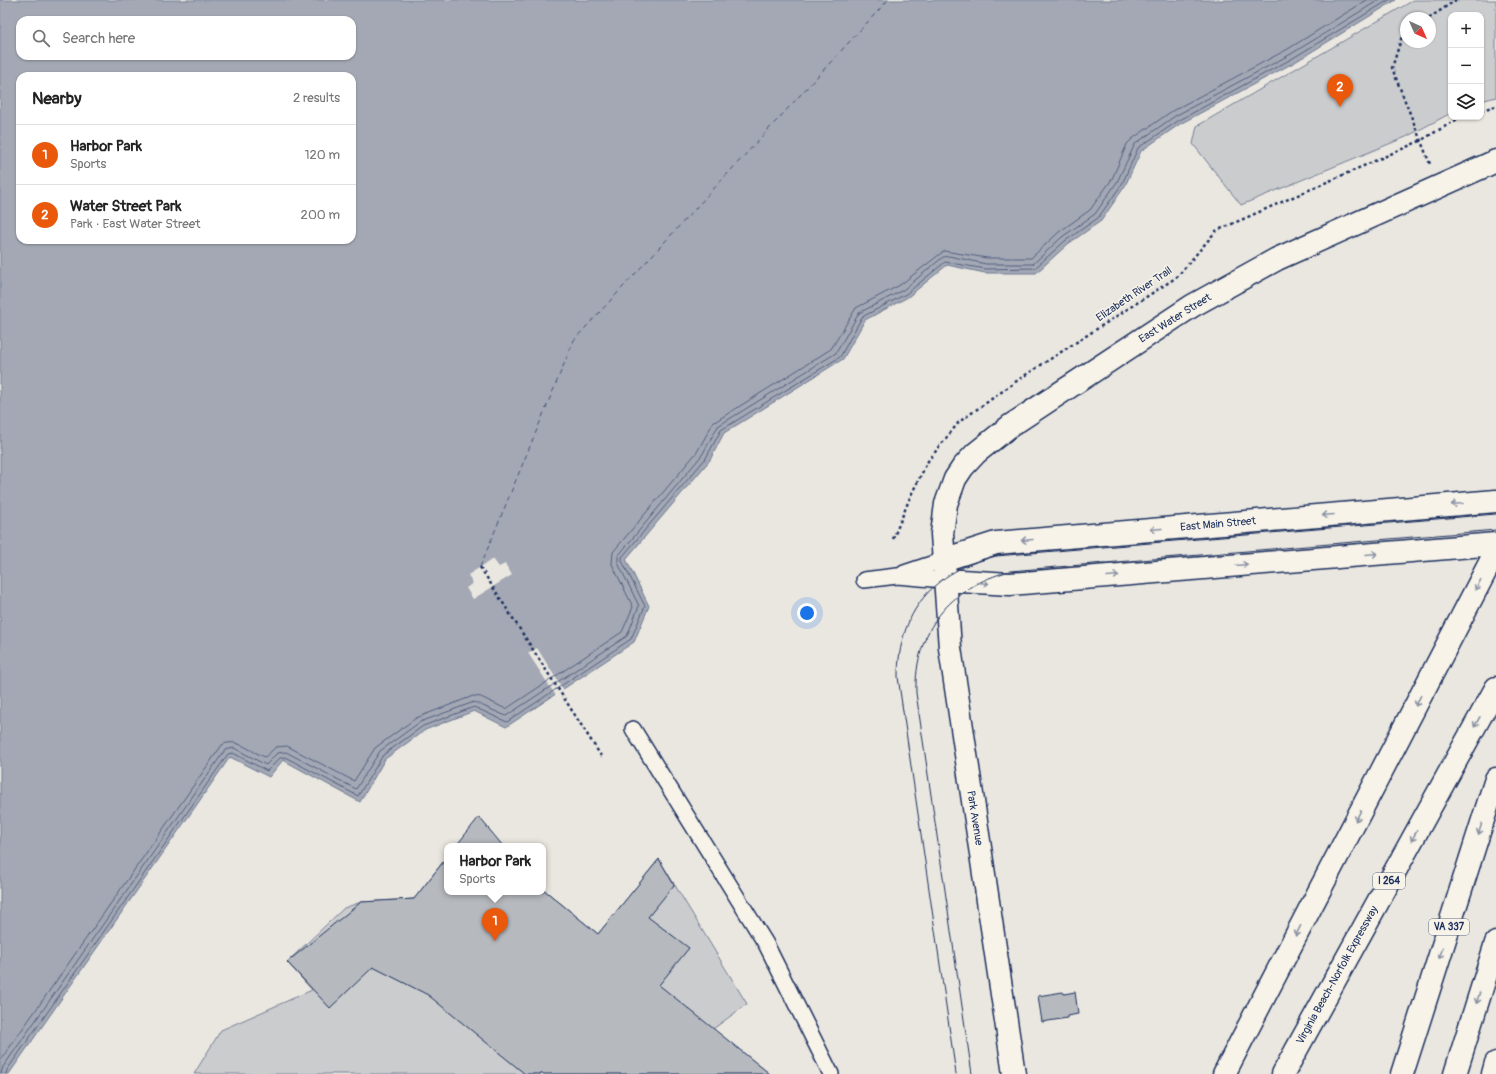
<!DOCTYPE html>
<html lang="en">
<head>
<meta charset="utf-8">
<style>
	body { margin:0; font-family:Pangolin,sans-serif; background:#f2f2f2; color:#222 }
	.controls { position:absolute; right:12px; top:12px; display:grid; overflow:hidden; border-radius:8px; box-shadow:0 1px 3px #0004 }
	.controls button { width:36px; height:36px; display:grid; place-items:center; padding:0; border:0; border-bottom:1px solid #e0e0e0; background:#fff; color:#222; font:20px sans-serif }
	.compass { position:absolute; left:1400px; top:12px; width:36px; height:36px; border-radius:50%; background:#fff; box-shadow:0 1px 3px #0004; rotate:135deg }
	.you { position:absolute; left:807px; top:613px; width:14px; height:14px; margin:-10px; border:3px solid #fff; border-radius:50%; background:#1a73e8; box-shadow:0 0 0 6px #1a73e833 }
	.badge { display:grid; place-items:center; width:26px; height:26px; border-radius:50%; background:#ea580c; color:#fff; font-size:13px; font-weight:700 }
	.pin { position:absolute; translate:-50% -33px; filter:drop-shadow(0 1px 2px #0008) }
	.pin::after { content:''; position:absolute; top:21px; width:14px; height:12px; background:inherit; clip-path:polygon(0 0,100% 0,50% 100%) }
	.popup { position:absolute; left:444px; top:843px; width:102px; height:52px; box-sizing:border-box; display:grid; place-content:center; border-radius:8px; background:#fff; filter:drop-shadow(0 1px 3px #0005); font-size:13px; white-space:nowrap; color:#767676 }
	.popup b { font-size:15px; color:#222 }
	.popup::after { content:''; position:absolute; left:50%; top:100%; margin-left:-8px; border:8px solid transparent; border-top-color:#fff }
	.list { margin:0; padding:0; list-style:none }
	h2 { display:flex; justify-content:space-between; align-items:center; height:52px; margin:0; padding:0 16px; font-size:17px }
	h2 small { font-size:13px; font-weight:400; color:#767676 }
	.list li { display:grid; grid-template-columns:26px 1fr auto; gap:12px; align-items:center; box-sizing:border-box; height:60px; padding:0 16px; border-top:1px solid #e0e0e0 }
	.list b { display:block; font-size:15px; white-space:nowrap }
	.list p { margin:0; font-size:13px; white-space:nowrap; color:#767676 }
	.list em { font-size:13px; font-style:normal; color:#767676 }
	.icon { flex:none; width:22px; height:22px; fill:none; stroke:currentColor; stroke-width:2; stroke-linecap:round; stroke-linejoin:round }
	.map { position:relative; flex:none; width:1496px; height:1074px; overflow:hidden }
	.search { position:absolute; background:#fff; box-shadow:0 1px 3px #0004; left:16px; top:16px; width:340px; height:44px; display:flex; align-items:center; gap:10px; box-sizing:border-box; padding:0 14px; border-radius:12px; color:#767676; font-size:15px }
	.panel { position:absolute; background:#fff; box-shadow:0 1px 3px #0004; left:16px; top:72px; width:340px; height:172px; border-radius:12px }
	.map>svg:first-child { display:block }
	.green { fill:#cbcccd; stroke:#737e96; fill-rule:evenodd }
	.water { fill:#a3a8b4; stroke:#6d7892; fill-rule:evenodd }
	.pier { fill:#eae7e0 }
	.lines { fill:none; stroke-linecap:round; stroke-linejoin:round }
	.shore { stroke:#515f80; stroke-width:1 }
	.ferry { stroke:#445378; stroke-width:1; stroke-dasharray:5 4; stroke-linecap:butt }
	.building { fill:#b6babf; stroke:#1b2f5e }
	.lane-casing { stroke:#1b2f5e; stroke-width:18 }
	.secondary-casing { stroke:#1b2f5e; stroke-width:25 }
	.primary-casing { stroke:#1b2f5e; stroke-width:25 }
	.highway-casing { stroke:#1b2f5e; stroke-width:25 }
	.path { stroke:#1b2f5e; stroke-width:2.5; stroke-dasharray:3 3; stroke-linecap:butt }
	.lane { stroke:#f7f3e8; stroke-width:15 }
	.secondary { stroke:#f7f3e8; stroke-width:22 }
	.primary { stroke:#f7f3e8; stroke-width:22 }
	.highway { stroke:#f7f3e8; stroke-width:22 }
	.tram { stroke:#1b2f5e; stroke-width:1 }
	.oneway { stroke:#8991a3 }
	.labels { text-anchor:middle; dominant-baseline:central; stroke-width:3; stroke-linejoin:round; paint-order:stroke }
	.shield { fill:#f7f3e8; stroke:#5d6a87; stroke-width:1 }
	.shield-label { font-size:10px; font-weight:bold; fill:#1b2f5e }
	.street-label { font-size:11px; fill:#1b2f5e; stroke:#f7f3e8 }
</style>
</head>
<body>
<div class="map">
<svg width="1496" height="1074" viewBox="0 0 1496 1074">
	<rect width="100%" height="100%" fill="#eae7e0"/>
	<filter id="ink" filterUnits="userSpaceOnUse"><feTurbulence type="fractalNoise" baseFrequency=".025" numOctaves="2"/><feDisplacementMap in="SourceGraphic" scale="8" xChannelSelector="R" yChannelSelector="G"/><feConvolveMatrix kernelMatrix="1 2 1 2 8 2 1 2 1" color-interpolation-filters="sRGB"/></filter>
	<g filter="url(#ink)">
		<path class="green" d="M1414,0H1496V97L1481,101V15H1451V113L1406,137L1241,205L1193,144L1197,126ZM1406,18H1430V42H1406Z
			M447,857V892H543V889L598,934L659,859L747,1004L713,1029L770,1074H194L221,1030L312,990L287,962L344,908L361,902L414,899Z"/>
		<path class="water" d="M0,0H1396L1295,62L1180,124L1141,151L1125,186L1101,221L1068,244L1036,273H985L947,265L908,297L865,320L843,359L724,433L710,460L626,559L649,606L634,642L506,727L474,711L425,730L385,759L360,802L283,760L269,777L230,757L9,1074H0ZM20,20H352V56H20ZM20,76H352V240H20Z"/>
		<path class="pier" d="M493,559L499,567L505,564L512,575L473,599L466,588L473,583L468,575Z
			M537,648L564,691L556,696L528,653Z"/>
		<g class="lines">
			<path class="shore" d="M0,1061L222,745C236,737 251,752 265,757L276,747L287,746L354,781L375,748L416,718L473,696L481,697L506,709L622,632L633,607L612,564L613,552L697,452L713,423L831,349L856,308L900,285L944,251L987,258H1031L1059,232L1090,210L1112,179L1127,144L1132,139L1172,111L1288,49L1367,0
				M1,1074L3,1067L225,750L234,748L266,765L277,753L286,752L356,789L380,751L420,722L474,702L506,716L627,636L639,606L618,563V556L702,455L718,426L836,353L859,313L903,290L943,257L949,256L986,264H1033L1062,237L1095,214L1117,182L1135,144L1175,116L1291,54L1379,0
				M6,1074L7,1070L228,754L233,753L267,771L280,758L285,757L358,796L383,755L423,726L474,707L507,722L631,639L645,606L622,561V557L706,458L721,430L840,357L862,317L906,294L945,262L986,269L1035,268L1065,241L1098,218L1122,184L1138,148L1178,121L1293,58L1389,0"/>
			<path class="ferry" d="M480,567L574,340L888,0"/>
		</g>
		<path class="building" d="M479,817L503,846H456Z
			M447,857V892H543V889L598,934L659,859L674,885L648,917L689,948L659,985L770,1074H525L428,995L373,967L330,1008L287,962L361,902L414,899Z
			M1063,992L1064,994L1075,992L1078,1014L1067,1016V1018L1042,1022L1038,996Z"/>
		<g class="lines">
			<g class="lane-casing">
				<path id="lane" d="M904,573L943,560
					M864,580L897,576L944,580
					M633,729L766,944L831,1074"/>
			</g>
			<g class="secondary-casing">
				<path id="secondary" d="M943,560L996,543L1496,501
					M944,580L1010,584L1496,544
					M1014,1074L950,648L942,534L946,504L955,479L963,467L976,453L1010,426L1192,306L1277,259L1496,161"/>
			</g>
			<g class="primary-casing">
				<path id="primary" d="M1455,1074L1496,943
					M1493,1074L1496,1063"/>
			</g>
			<g class="highway-casing">
				<path id="highway" d="M1224,1074L1496,551
					M1283,1074L1496,688
					M1402,1074L1496,779"/>
			</g>
			<path class="path" d="M1429,18L1456,0
				M1406,34L1402,36L1392,68L1430,164
				M1481,110L1496,106
				M893,539L911,495L928,461L959,422L1021,378L1177,277L1216,231L1420,141L1461,117
				M480,567L603,759"/>
			<use href="#lane" class="lane"/>
			<use href="#secondary" class="secondary"/>
			<use href="#primary" class="primary"/>
			<use href="#highway" class="highway"/>
			<path class="tram" d="M956,1074L898,677C898,613 933,570 996,556L1496,514
				M972,1074L916,693C914,630 950,587 1010,571L1496,530"/>
		</g>
		<defs><path id="oneway-shaft" d="M-6 0H5M1.5-3L5.5 0L1.5 3" fill="none" stroke-width="1.6" stroke-linecap="round" stroke-linejoin="round"/></defs>
		<g class="oneway">
			<use href="#oneway-shaft" transform="translate(1457 504) rotate(175)"/>
			<use href="#oneway-shaft" transform="translate(1328 515) rotate(175)"/>
			<use href="#oneway-shaft" transform="translate(1156 529) rotate(175)"/>
			<use href="#oneway-shaft" transform="translate(1027 540) rotate(175)"/>
			<use href="#oneway-shaft" transform="translate(1372 554) rotate(-5)"/>
			<use href="#oneway-shaft" transform="translate(1242 565) rotate(-5)"/>
			<use href="#oneway-shaft" transform="translate(1113 576) rotate(-5)"/>
			<use href="#oneway-shaft" transform="translate(983 583) rotate(5)"/>
			<use href="#oneway-shaft" transform="translate(1478 585) rotate(118)"/>
			<use href="#oneway-shaft" transform="translate(1418 701) rotate(117)"/>
			<use href="#oneway-shaft" transform="translate(1477 722) rotate(119)"/>
			<use href="#oneway-shaft" transform="translate(1358 816) rotate(117)"/>
			<use href="#oneway-shaft" transform="translate(1480 829) rotate(108)"/>
			<use href="#oneway-shaft" transform="translate(1414 836) rotate(119)"/>
			<use href="#oneway-shaft" transform="translate(1298 931) rotate(117)"/>
			<use href="#oneway-shaft" transform="translate(1441 953) rotate(108)"/>
			<use href="#oneway-shaft" transform="translate(1478 998) rotate(107)"/>
		</g>
	</g>
	<g class="labels">
		<g class="shield">
			<rect x="1373" y="873" width="32" height="16" rx="3"/>
			<rect x="1429" y="919" width="40" height="16" rx="3"/>
		</g>
		<g class="shield-label">
			<text x="1389" y="881">I 264</text>
			<text x="1449" y="927">VA 337</text>
		</g>
		<g class="street-label">
			<text transform="translate(1134 294) rotate(-34)">Elizabeth River Trail</text>
			<text transform="translate(1175 318) rotate(-32)">East Water Street</text>
			<text transform="translate(1218 524) rotate(-5)">East Main Street</text>
			<text transform="translate(975 818) rotate(81)">Park Avenue</text>
			<text transform="translate(1337 975) rotate(-61)">Virginia Beach-Norfolk Expressway</text>
		</g>
	</g>
</svg>
<div class="controls">
<button>+</button>
<button>−</button>
<button><svg class="icon" aria-label="layers" viewBox="0 0 24 24"><path d="M12 4l9 5-9 5-9-5zM3 14l9 5 9-5"/></svg></button>
</div>
<svg class="compass" viewBox="-18 -18 36 36"><path d="M0-13l5 13h-10z" fill="#e53935"/><path d="M0 13l5-13h-10z" fill="#767676"/></svg>
<div class="you"></div>
<div class="pin badge" style="left:495px;top:941px">1</div>
<div class="popup"><b>Harbor Park</b>Sports</div>
<div class="pin badge" style="left:1340px;top:107px">2</div>
<div class="search"><svg class="icon" aria-label="search" viewBox="0 0 24 24"><circle cx="10" cy="10" r="6"/><path d="M15 15l6 6"/></svg>Search here</div>
<section class="panel">
<h2>Nearby<small>2 results</small></h2>
<ul class="list">
<li><span class="badge">1</span><div><b>Harbor Park</b><p>Sports</p></div><em>120 m</em></li>
<li><span class="badge">2</span><div><b>Water Street Park</b><p>Park · East Water Street</p></div><em>200 m</em></li>
</ul>
</section>
</div>
</body>
</html>
